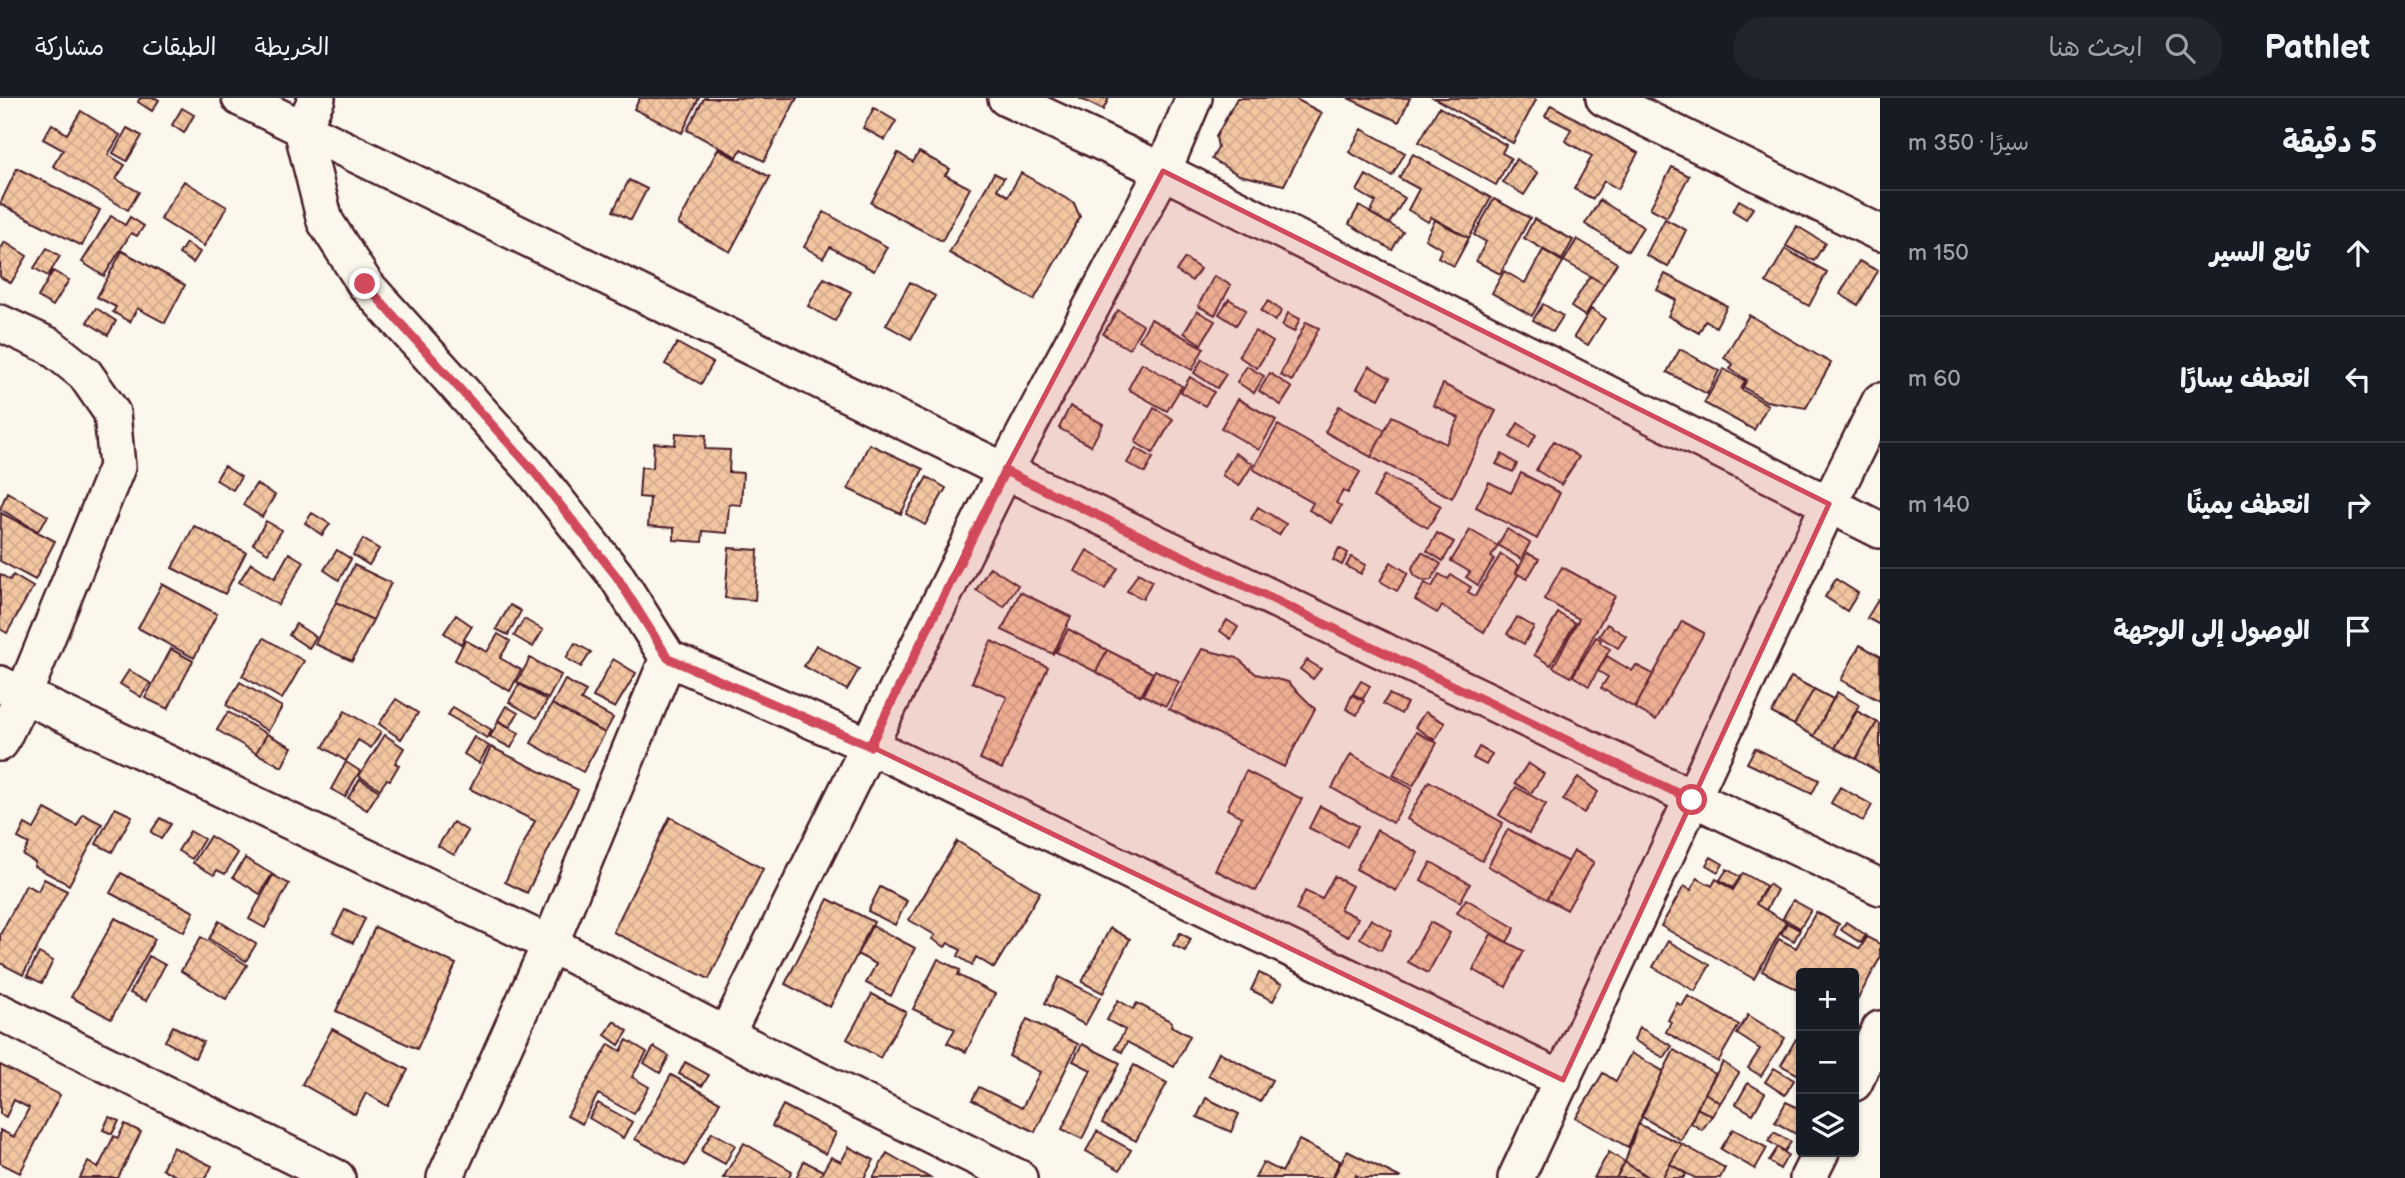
<!DOCTYPE html>
<html lang="ar">
<head>
<meta charset="utf-8">
<style>
	body { margin:0; font-family:"Balsamiq Sans","Playpen Sans Arabic",sans-serif; background:#20242c; color:#f1f3f6; direction:rtl }
	.controls { position:absolute; right:21px; bottom:21px; display:grid; overflow:hidden; border-radius:7px; box-shadow:0 2px 5px #0004 }
	.controls button { width:63px; height:63px; display:grid; place-items:center; padding:0; border:0; border-bottom:2px solid #363941; background:#171b24; color:#f1f3f6; font:35px sans-serif }
	.stop { position:absolute; width:21px; height:21px; margin:-16px; border:5px solid #d1495b; border-radius:50%; background:#fff }
	.stop.end { background:#d1495b; border-color:#fff; box-shadow:0 2px 7px #0008 }
	.list { margin:0; padding:0; list-style:none }
	h2 { display:flex; justify-content:space-between; align-items:center; height:91px; margin:0; padding:0 28px; font-size:30px }
	h2 small { font-size:23px; font-weight:400; color:#9ea1a6 }
	.list li { display:grid; grid-template-columns:46px 1fr auto; gap:21px; align-items:center; box-sizing:border-box; height:126px; padding:0 28px; border-top:2px solid #363941 }
	.list b { display:block; font-size:26px; white-space:nowrap }
	.list em { font-size:23px; font-style:normal; color:#9ea1a6 }
	.icon { flex:none; width:38px; height:38px; fill:none; stroke:currentColor; stroke-width:2; stroke-linecap:round; stroke-linejoin:round }
	.map { position:relative; flex:none; width:1880px; height:1080px; overflow:hidden; direction:ltr }
	header { display:flex; align-items:center; gap:42px; box-sizing:border-box; height:98px; padding:0 35px; background:#171b24; border-bottom:2px solid #363941 }
	header strong { font-size:33px }
	nav { display:flex; gap:38px; margin-inline-start:auto; font-size:24px }
	.search { width:490px; height:63px; background:#20242c; display:flex; align-items:center; gap:18px; box-sizing:border-box; padding:0 24px; border-radius:38px; color:#9ea1a6; font-size:26px }
	main { display:flex }
	aside { flex:1; background:#171b24 }
	.map>svg:first-child { display:block }
	.building { fill:url(#building-cross-hatch); stroke:#4a1f2b; stroke-width:2 }
	.lines { fill:none; stroke-linecap:round; stroke-linejoin:round }
	.minor-casing { stroke:#4a1f2b; stroke-width:40 }
	.minor { stroke:#fbf7ec; stroke-width:35 }
	.route { stroke:#d1495b; stroke-width:9 }
	.marked { fill:#d1495b; fill-opacity:0.2; stroke:#d1495b; stroke-width:5; stroke-linejoin:round }
</style>
</head>
<body>
<header>
<strong>Pathlet</strong>
<div class="search"><svg class="icon" aria-label="search" viewBox="0 0 24 24"><circle cx="10" cy="10" r="6"/><path d="M15 15l6 6"/></svg>ابحث هنا</div>
<nav><a>الخريطة</a><a>الطبقات</a><a>مشاركة</a></nav>
</header>
<main>
<aside>
<h2>5 دقيقة<small>سيرًا · 350 m</small></h2>
<ul class="list">
<li><svg class="icon" aria-label="ahead" viewBox="0 0 24 24"><path d="M12 20V5M6 11l6-6 6 6"/></svg><div><b>تابع السير</b></div><em>150 m</em></li>
<li><svg class="icon" aria-label="left" viewBox="0 0 24 24"><path d="M17 20v-9H6M10 6l-5 5 5 5"/></svg><div><b>انعطف يسارًا</b></div><em>60 m</em></li>
<li><svg class="icon" aria-label="right" viewBox="0 0 24 24"><path d="M7 20v-9h11M14 6l5 5-5 5"/></svg><div><b>انعطف يمينًا</b></div><em>140 m</em></li>
<li><svg class="icon" aria-label="arrive" viewBox="0 0 24 24"><path d="M6 21V4h12l-3 4 3 4H6"/></svg><div><b>الوصول إلى الوجهة</b></div></li>
</ul>
</aside>
<div class="map">
<svg width="1880" height="1080" viewBox="0 0 1880 1080">
	<defs>
		<pattern id="building-cross-hatch" width="8" height="8" patternUnits="userSpaceOnUse" patternTransform="scale(1.75)"><rect width="8" height="8" fill="#f3c6a2"/><path d="M0 0l8 8M0 8l8-8" fill="none" stroke="#d2aa8c"/></pattern>
	</defs>
	<rect width="100%" height="100%" fill="#fbf7ec"/>
	<filter id="ink" filterUnits="userSpaceOnUse"><feTurbulence type="fractalNoise" baseFrequency=".0143" numOctaves="2"/><feDisplacementMap in="SourceGraphic" scale="14" xChannelSelector="R" yChannelSelector="G"/><feConvolveMatrix kernelMatrix="1 2 1 2 8 2 1 2 1" color-interpolation-filters="sRGB"/></filter>
	<g filter="url(#ink)">
		<path class="building" d="M140,0H156L159,2L152,13L138,4Z
			M640,0H699L682,35L634,11Z
			M704,0H797L764,63L741,51L737,59L687,32Z
			M1079,0H1109L1103,12Z
			M1237,0H1294L1322,15L1284,87L1239,77L1212,61L1218,49L1216,39Z
			M1348,0H1410L1399,24Z
			M1434,0H1533L1536,2L1513,45Z
			M1551,7L1638,55L1618,91L1604,83L1593,101L1574,91L1592,58L1565,43L1571,31L1545,18Z
			M1439,9L1506,47L1502,55L1511,60L1496,87L1419,44Z
			M182,10L194,17L184,35L172,27Z
			M874,10L896,23L885,42L863,30Z
			M81,13L120,37L108,57L125,67L116,81L139,94L128,112L53,68L63,52L43,41L52,26L67,36Z
			M127,30L142,38L127,63L113,55Z
			M1362,31L1405,55L1392,78L1349,54Z
			M718,51L770,79L730,154L678,126Z
			M919,54L950,71L945,77L970,90L942,143L871,105L898,55L913,64Z
			M1413,56L1491,100L1469,140L1431,119L1428,124L1408,112L1419,91L1399,80Z
			M1516,61L1538,75L1524,97L1503,84Z
			M1672,69L1689,78L1667,119L1650,110Z
			M17,70L100,112L82,148L0,106Z
			M994,75L1004,80L997,91L1008,98L1021,75L1074,105L1080,119L1034,202L949,155Z
			M1366,77L1405,100L1389,126L1370,115L1376,104L1357,93Z
			M629,82L647,91L631,122L613,113Z
			M184,83L227,109L204,148L160,121Z
			M1494,101L1530,120L1500,176L1476,163L1486,144L1474,137Z
			M1600,102L1643,129L1628,153L1585,126Z
			M1739,102L1753,110L1746,121L1733,113Z
			M1359,108L1403,134L1392,152L1349,126Z
			M824,114L887,149L874,173L830,149L823,160L804,149Z
			M111,118L125,127L130,119L144,128L137,138L131,135L104,178L82,164Z
			M1534,121L1573,142L1562,162L1524,140Z
			M1665,121L1686,132L1668,169L1646,157Z
			M1435,122L1469,140L1454,168L1438,159L1442,151L1425,141Z
			M1797,128L1825,145L1814,163L1786,148Z
			M1577,141L1617,165L1604,186L1564,163Z
			M5,144L27,158L11,185L0,179V152Z
			M186,145L200,154L193,165L179,156Z
			M47,150L60,158L48,178L34,170Z
			M1785,151L1827,174L1809,208L1766,184Z
			M1543,152L1563,164L1532,218L1492,195L1504,173L1525,185Z
			M122,153L185,187L165,225L137,210L130,224L113,214L116,209L97,199Z
			M1185,160L1200,171L1192,183L1176,173Z
			M1859,163L1878,173L1858,207L1840,196Z
			M53,173L69,182L53,208L38,199Z
			M1665,176L1727,208L1716,229L1705,223L1699,235L1668,218L1676,202L1657,192Z
			M1214,178L1231,187L1215,217L1198,208Z
			M1590,178L1604,186L1585,218L1571,209Z
			M824,180L851,194L835,223L808,208Z
			M910,184L935,198L911,241L886,227Z
			M1229,201L1246,212L1236,227L1219,216Z
			M1268,203L1282,213L1275,223L1261,213Z
			M1543,206L1563,218L1553,234L1533,222Z
			M96,210L116,223L108,237L87,224Z
			M1591,211L1605,220L1588,247L1574,239Z
			M1118,212L1143,227L1129,251L1103,236Z
			M1197,213L1215,223L1201,246L1184,235Z
			M1288,215L1300,221L1294,234L1282,228Z
			M1749,217L1831,265L1806,310L1766,303L1743,289L1747,282L1730,271L1733,266L1724,260Z
			M1151,221L1204,250L1192,272L1139,242Z
			M1306,224L1319,230L1292,283L1280,277Z
			M1255,233L1273,244L1257,270L1238,258Z
			M677,245L713,265L701,286L665,266Z
			M1680,251L1719,273L1707,296L1667,274Z
			M1202,261L1226,276L1217,290L1194,275Z
			M1142,265L1182,288L1167,313L1128,291Z
			M1247,268L1264,278L1254,295L1237,284Z
			M1369,268L1390,280L1379,301L1357,290Z
			M1724,271L1745,283L1741,291L1768,307L1754,332L1704,305Z
			M1270,275L1292,290L1281,307L1259,293Z
			M1190,279L1214,294L1205,308L1181,294Z
			M1443,286L1496,313L1452,400L1371,359L1392,318L1446,346L1459,320L1433,307Z
			M1238,301L1276,322L1259,352L1221,330Z
			M1070,308L1103,326L1091,348L1059,330Z
			M1339,308L1385,332L1371,359L1325,334Z
			M1154,310L1173,321L1153,355L1135,344Z
			M1518,325L1536,337L1528,350L1510,339Z
			M1278,327L1360,374L1348,395L1343,393L1336,405L1341,408L1332,425L1309,412L1313,405L1253,371Z
			M676,335L706,337L705,351L730,352L729,374L743,375L741,407L729,406L727,435L703,433L702,444L674,442V430L648,428L650,400L639,399L641,369L653,370L654,345L675,347Z
			M1554,343L1579,359L1561,387L1536,372Z
			M869,346L923,371L901,416L848,391Z
			M1136,350L1153,360L1145,375L1127,365Z
			M1235,355L1253,366L1239,388L1222,377Z
			M1502,356L1517,366L1513,374L1496,366Z
			M224,368L241,379L233,392L216,382Z
			M1521,375L1560,395L1537,441L1476,409L1489,384L1511,395Z
			M1385,377L1441,408L1428,430L1373,399Z
			M927,379L946,390L925,427L906,416Z
			M256,386L275,397L262,419L243,407Z
			M7,394L48,418L38,433L0,411Z
			M1258,409L1286,426L1279,437L1251,421Z
			M1,415L55,443L35,482L0,463Z
			M312,415L330,426L322,437L305,425Z
			M266,423L282,432L268,455L253,446Z
			M194,428L246,454L225,496L172,470Z
			M1507,431L1530,445L1521,461L1498,447Z
			M1470,432L1498,448L1491,459L1494,461L1478,487L1466,479L1470,474L1451,463Z
			M1437,435L1454,444L1443,463L1427,453Z
			M363,441L379,451L369,467L353,457Z
			M729,450L758,452L755,502L725,500Z
			M1339,450L1348,455L1342,467L1333,462Z
			M337,452L351,461L339,482L324,472Z
			M1087,452L1118,470L1105,491L1075,473Z
			M1422,454L1441,466L1431,482L1424,483L1414,477L1412,470Z
			M289,455L304,464L278,507L239,484L251,465L275,480Z
			M1527,455L1539,461L1527,481L1516,475Z
			M1501,456L1519,468L1516,475L1518,477L1484,534L1442,508L1437,515L1415,502L1425,485L1432,489L1439,476L1448,481L1451,477L1471,489L1468,494L1475,498Z
			M1351,459L1366,467L1361,476L1346,468Z
			M1391,464L1408,475L1397,493L1380,483Z
			M354,467L391,485L373,522L336,504Z
			M990,469L1018,487L1004,509L976,492Z
			M1562,469L1615,498L1571,579L1553,569L1579,521L1544,501Z
			M1138,475L1152,483L1143,501L1127,493Z
			M0,476L10,482L13,477L33,489L7,535L0,531Z
			M1836,481L1858,495L1847,513L1825,499Z
			M162,486L217,516L194,560L138,530Z
			M1020,494L1071,519L1053,556L1002,532Z
			M1878,502L1880,503V527L1867,520Z
			M336,504L373,522L352,563L315,546Z
			M510,507L521,513L508,537L496,531Z
			M1558,515L1575,525L1551,567L1534,557Z
			M456,517L472,528L461,546L444,535Z
			M1517,519L1534,529L1524,546L1507,536Z
			M524,521L543,532L533,549L514,538Z
			M1227,522L1238,529L1231,541L1220,533Z
			M1682,523L1704,535L1656,622L1635,610Z
			M296,526L316,539L309,550L289,537Z
			M1607,526L1626,538L1618,550L1599,538Z
			M1068,531L1107,552L1096,574L1056,554Z
			M498,536L510,543L500,560L521,572L510,593L455,562L465,542L487,554Z
			M1596,539L1601,542L1600,545L1610,551L1589,588L1573,578Z
			M264,540L304,563L282,601L242,578Z
			M991,543L1048,569L1002,671L980,661L1007,599L972,584Z
			M575,545L591,554L581,569L566,560Z
			M816,547L859,571L847,592L804,568Z
			M1860,547L1880,558V603L1841,582Z
			M171,551L193,563L168,611L145,600Z
			M1202,551L1237,560L1256,576L1288,584L1315,611L1284,669L1169,611Z
			M1107,552L1153,575L1141,598L1096,574Z
			M1607,558L1632,573L1636,567L1653,576L1635,610L1601,590L1608,579L1598,573Z
			M530,560L561,577L548,601L517,584Z
			M613,561L636,575L615,610L593,599Z
			M1307,562L1321,571L1313,581L1300,571Z
			M129,572L150,585L141,599L120,586Z
			M1155,572L1179,584L1166,608L1143,597Z
			M1791,579L1814,591L1794,627L1772,615Z
			M565,582L586,593L581,602L613,620L605,635L552,606Z
			M1361,583L1370,588L1363,601L1353,596Z
			M240,584L282,609L268,633L226,607Z
			M519,586L547,603L537,620L509,604Z
			M1814,591L1833,601L1814,638L1794,627Z
			M1837,594L1859,607L1835,650L1814,638Z
			M1389,596L1407,605L1401,616L1383,606Z
			M1352,597L1364,603L1357,617L1346,611Z
			M396,601L418,615L401,641L379,626Z
			M552,606L605,635L583,674L531,645Z
			M506,608L518,615L510,629L498,622Z
			M453,609L492,632L487,640L448,617Z
			M345,613L381,634L371,650L358,642L346,663L323,649Z
			M1857,613L1877,624L1856,661L1835,650Z
			M228,614L267,636L256,655L217,632Z
			M1425,614L1445,625L1435,642L1415,629Z
			M498,624L519,635L511,650L490,639Z
			M1877,624L1880,626V675L1856,661Z
			M1416,634L1437,645L1413,688L1393,677Z
			M267,636L292,649L282,669L256,655Z
			M385,637L404,650L395,665L399,667L390,682L387,681L380,691L359,678Z
			M474,639L489,648L479,665L464,656Z
			M491,649L578,692L527,795L505,784L535,723L470,691Z
			M1479,649L1492,656L1486,667L1473,660Z
			M1755,650L1819,682L1812,696L1747,665Z
			M1351,656L1412,691L1393,725L1332,690Z
			M346,664L360,673L345,699L331,691Z
			M1528,665L1544,676L1531,695L1515,685Z
			M1246,673L1302,701L1256,793L1215,772L1242,719L1227,711Z
			M1578,679L1598,694L1584,715L1563,702Z
			M360,681L379,693L367,712L348,700Z
			M1429,683L1503,725L1482,763L1407,721Z
			M1516,689L1546,706L1529,735L1499,717Z
			M1840,689L1872,707L1863,723L1831,705Z
			M1320,708L1358,728L1347,749L1309,730Z
			M115,710L132,718L112,754L96,746Z
			M45,711L77,728L83,716L102,726L69,787L34,768L35,764L23,757L29,746L18,740L25,726L34,731Z
			M670,719L763,771L709,881L613,834Z
			M160,720L171,726L161,741L151,734Z
			M453,724L468,733L454,757L438,748Z
			M1508,731L1568,764L1547,801L1488,768Z
			M1377,732L1418,755L1396,793L1356,771Z
			M190,733L204,741L192,761L178,753Z
			M210,738L238,755L225,776L217,772L214,777L193,765Z
			M957,743L1040,794L994,870L976,859L972,867L958,858L961,852L948,845L945,849L932,841L935,837L909,822Z
			M1574,753L1594,764L1567,812L1547,801Z
			M1711,759L1723,766L1718,774L1706,767Z
			M245,760L272,776L260,796L233,779Z
			M1431,764L1470,786L1460,804L1421,782Z
			M1727,771L1740,779L1733,790L1720,782Z
			M121,775L194,814L184,834L110,795Z
			M1743,775L1766,788L1756,806L1786,824L1754,881L1661,828L1684,788L1691,792L1697,780L1712,788L1716,781L1733,792Z
			M273,777L289,786L265,830L249,821Z
			M1334,778L1352,788L1340,811L1358,820L1348,839L1296,812L1305,793L1322,801Z
			M44,781L67,793L23,877L0,865V837L26,787L38,793Z
			M1769,786L1777,792L1766,812L1756,806Z
			M880,789L907,803L895,827L868,813Z
			M828,801L874,824L830,909L785,886Z
			M1466,801L1515,830L1507,844L1457,815Z
			M1793,802L1811,812L1800,830L1783,820Z
			M345,811L365,821L353,845L333,835Z
			M1816,814L1839,826L1834,837L1860,851L1867,839L1880,846V860L1854,908V875H1801V894L1762,873L1779,841L1796,850Z
			M115,820L155,841L111,921L71,899Z
			M1371,821L1392,833L1381,852L1360,840Z
			M219,823L256,846L246,863L209,841Z
			M1430,824L1450,835L1428,875L1408,864Z
			M1846,824L1866,837L1861,845L1841,832Z
			M1787,825L1800,832L1794,843L1781,836Z
			M871,827L915,850L891,898L866,885L876,866L857,856Z
			M375,829L456,866L417,951L336,913Z
			M1110,830L1130,841L1103,895L1082,884Z
			M1180,835L1191,841L1185,853L1173,847Z
			M1491,836L1524,853L1506,889L1473,872Z
			M201,839L247,867L226,901L181,873Z
			M1668,843L1710,867L1695,893L1653,869Z
			M39,855L53,863L42,885L27,878Z
			M149,858L165,867L146,903L130,895Z
			M938,861L960,872L958,877L995,896L966,954L947,945L955,931L913,911Z
			M1259,875L1282,886L1273,903L1251,892Z
			M1059,879L1100,900L1085,927L1045,905Z
			M872,896L906,914L880,960L847,941Z
			M1688,898L1739,927L1718,964L1666,934L1671,924L1668,922L1677,905L1682,908Z
			M1118,902L1133,911L1137,905L1172,924L1171,928L1190,938L1174,969L1127,944L1122,954L1115,950L1125,932L1107,922Z
			M1748,917L1785,940L1761,978L1748,970L1760,951L1737,936Z
			M1027,921L1078,946L1035,1034L972,1002L979,989L1022,1010L1040,974L1009,958Z
			M614,923L628,933L619,947L605,937Z
			M173,928L203,944L195,960L165,943Z
			M1639,929L1672,948L1664,960L1634,942Z
			M332,931L408,972L388,1008L366,995L355,1016L302,986Z
			M1796,941L1801,943V973L1799,977L1781,967Z
			M627,942L647,954L632,979L649,989L634,1016L598,996L582,1026L567,1018L609,946L621,953Z
			M1082,946L1120,965L1082,1041L1062,1031L1091,972L1073,963Z
			M654,949L669,958L660,975L644,965Z
			M1674,952L1715,976L1681,1042L1641,1018Z
			M1219,954L1272,982L1260,1004L1208,977Z
			M1631,955L1663,973L1628,1049L1576,1020L1603,975L1616,983Z
			M685,964L709,977L702,988L679,976Z
			M1723,964L1739,975L1720,1005L1705,995Z
			M0,967L60,997L20,1075L0,1065V1032L14,1039L29,1010L14,1002L6,1019L0,1016Z
			M1134,967L1167,985L1136,1043L1102,1025Z
			M1774,970L1794,982L1785,997L1765,984Z
			M671,977L720,1004L685,1068L635,1041Z
			M1748,985L1765,995L1753,1016L1736,1006Z
			M1705,995L1720,1005L1712,1018L1697,1010Z
			M1206,1000L1239,1016L1231,1034L1197,1019Z
			M1786,1004L1801,1011V1031L1798,1037L1775,1024Z
			M598,1005L632,1024L623,1040L589,1020Z
			M783,1007L836,1035L826,1056L772,1028Z
			M1697,1010L1712,1018L1702,1032L1691,1025Z
			M109,1019L119,1023L112,1036L103,1032Z
			M125,1026L141,1034L118,1080H80L88,1064L98,1070L114,1038L118,1040Z
			M1638,1026L1682,1046L1662,1080H1651L1625,1064Z
			M1733,1031L1767,1050L1755,1071L1721,1051Z
			M1097,1033L1131,1052L1120,1072L1086,1053Z
			M712,1034L735,1047L725,1066L701,1053Z
			M1774,1034L1791,1044L1785,1053L1768,1043Z
			M1299,1042L1340,1063L1332,1080H1255L1263,1064L1282,1074Z
			M744,1045L792,1073L788,1080H723Z
			M1682,1046L1725,1070L1720,1080H1695L1670,1066Z
			M173,1049L212,1068L206,1080H180L162,1071Z
			M849,1049L874,1062L864,1080H819L831,1059L841,1064Z
			M1778,1049L1788,1057L1780,1071L1769,1063Z
			M1347,1053L1401,1080H1361L1356,1077L1355,1080H1333Z
			M1609,1054L1625,1064L1616,1080H1594Z
			M887,1055L930,1080H873Z
			M804,1063L823,1073L819,1080H796Z
			M1625,1064L1648,1080H1616Z
			M1670,1066L1686,1076L1683,1080H1662Z"/>
		<g class="lines">
			<g class="minor-casing">
				<path id="minor" d="M240,0L1005,373L1880,789
					M317,0L302,31L325,123L365,186L531,370L617,479L668,560L870,648L1563,982
					M1006,0L1163,73L1880,432
					M1604,0L1880,135
					M0,225L50,248L85,276L112,315L117,369L23,598L0,645
					M0,586L550,846L726,937L1019,1080
					M0,914L337,1080
					M726,937L1005,373L1163,73L1194,0
					M1854,985L1880,931
					M445,1080L550,846L668,560
					M1516,1080L1829,406L1880,303
					M1808,1080L1821,1054"/>
			</g>
			<use href="#minor" class="minor"/>
		</g>
	</g>
	<g class="lines" filter="url(#ink)">
		<path class="route" d="M365,186L531,370L617,479L668,560L870,648L1005,373L1692,702"/>
	</g>
	<path class="marked" d="M1163,73L1829,406L1563,982L870,648L1005,373Z"/>
</svg>
<div class="controls">
<button>+</button>
<button>−</button>
<button><svg class="icon" aria-label="layers" viewBox="0 0 24 24"><path d="M12 4l9 5-9 5-9-5zM3 14l9 5 9-5"/></svg></button>
</div>
<div class="stop" style="left:1692px;top:702px"></div>
<div class="stop end" style="left:365px;top:186px"></div>
</div>
</main>
</body>
</html>
